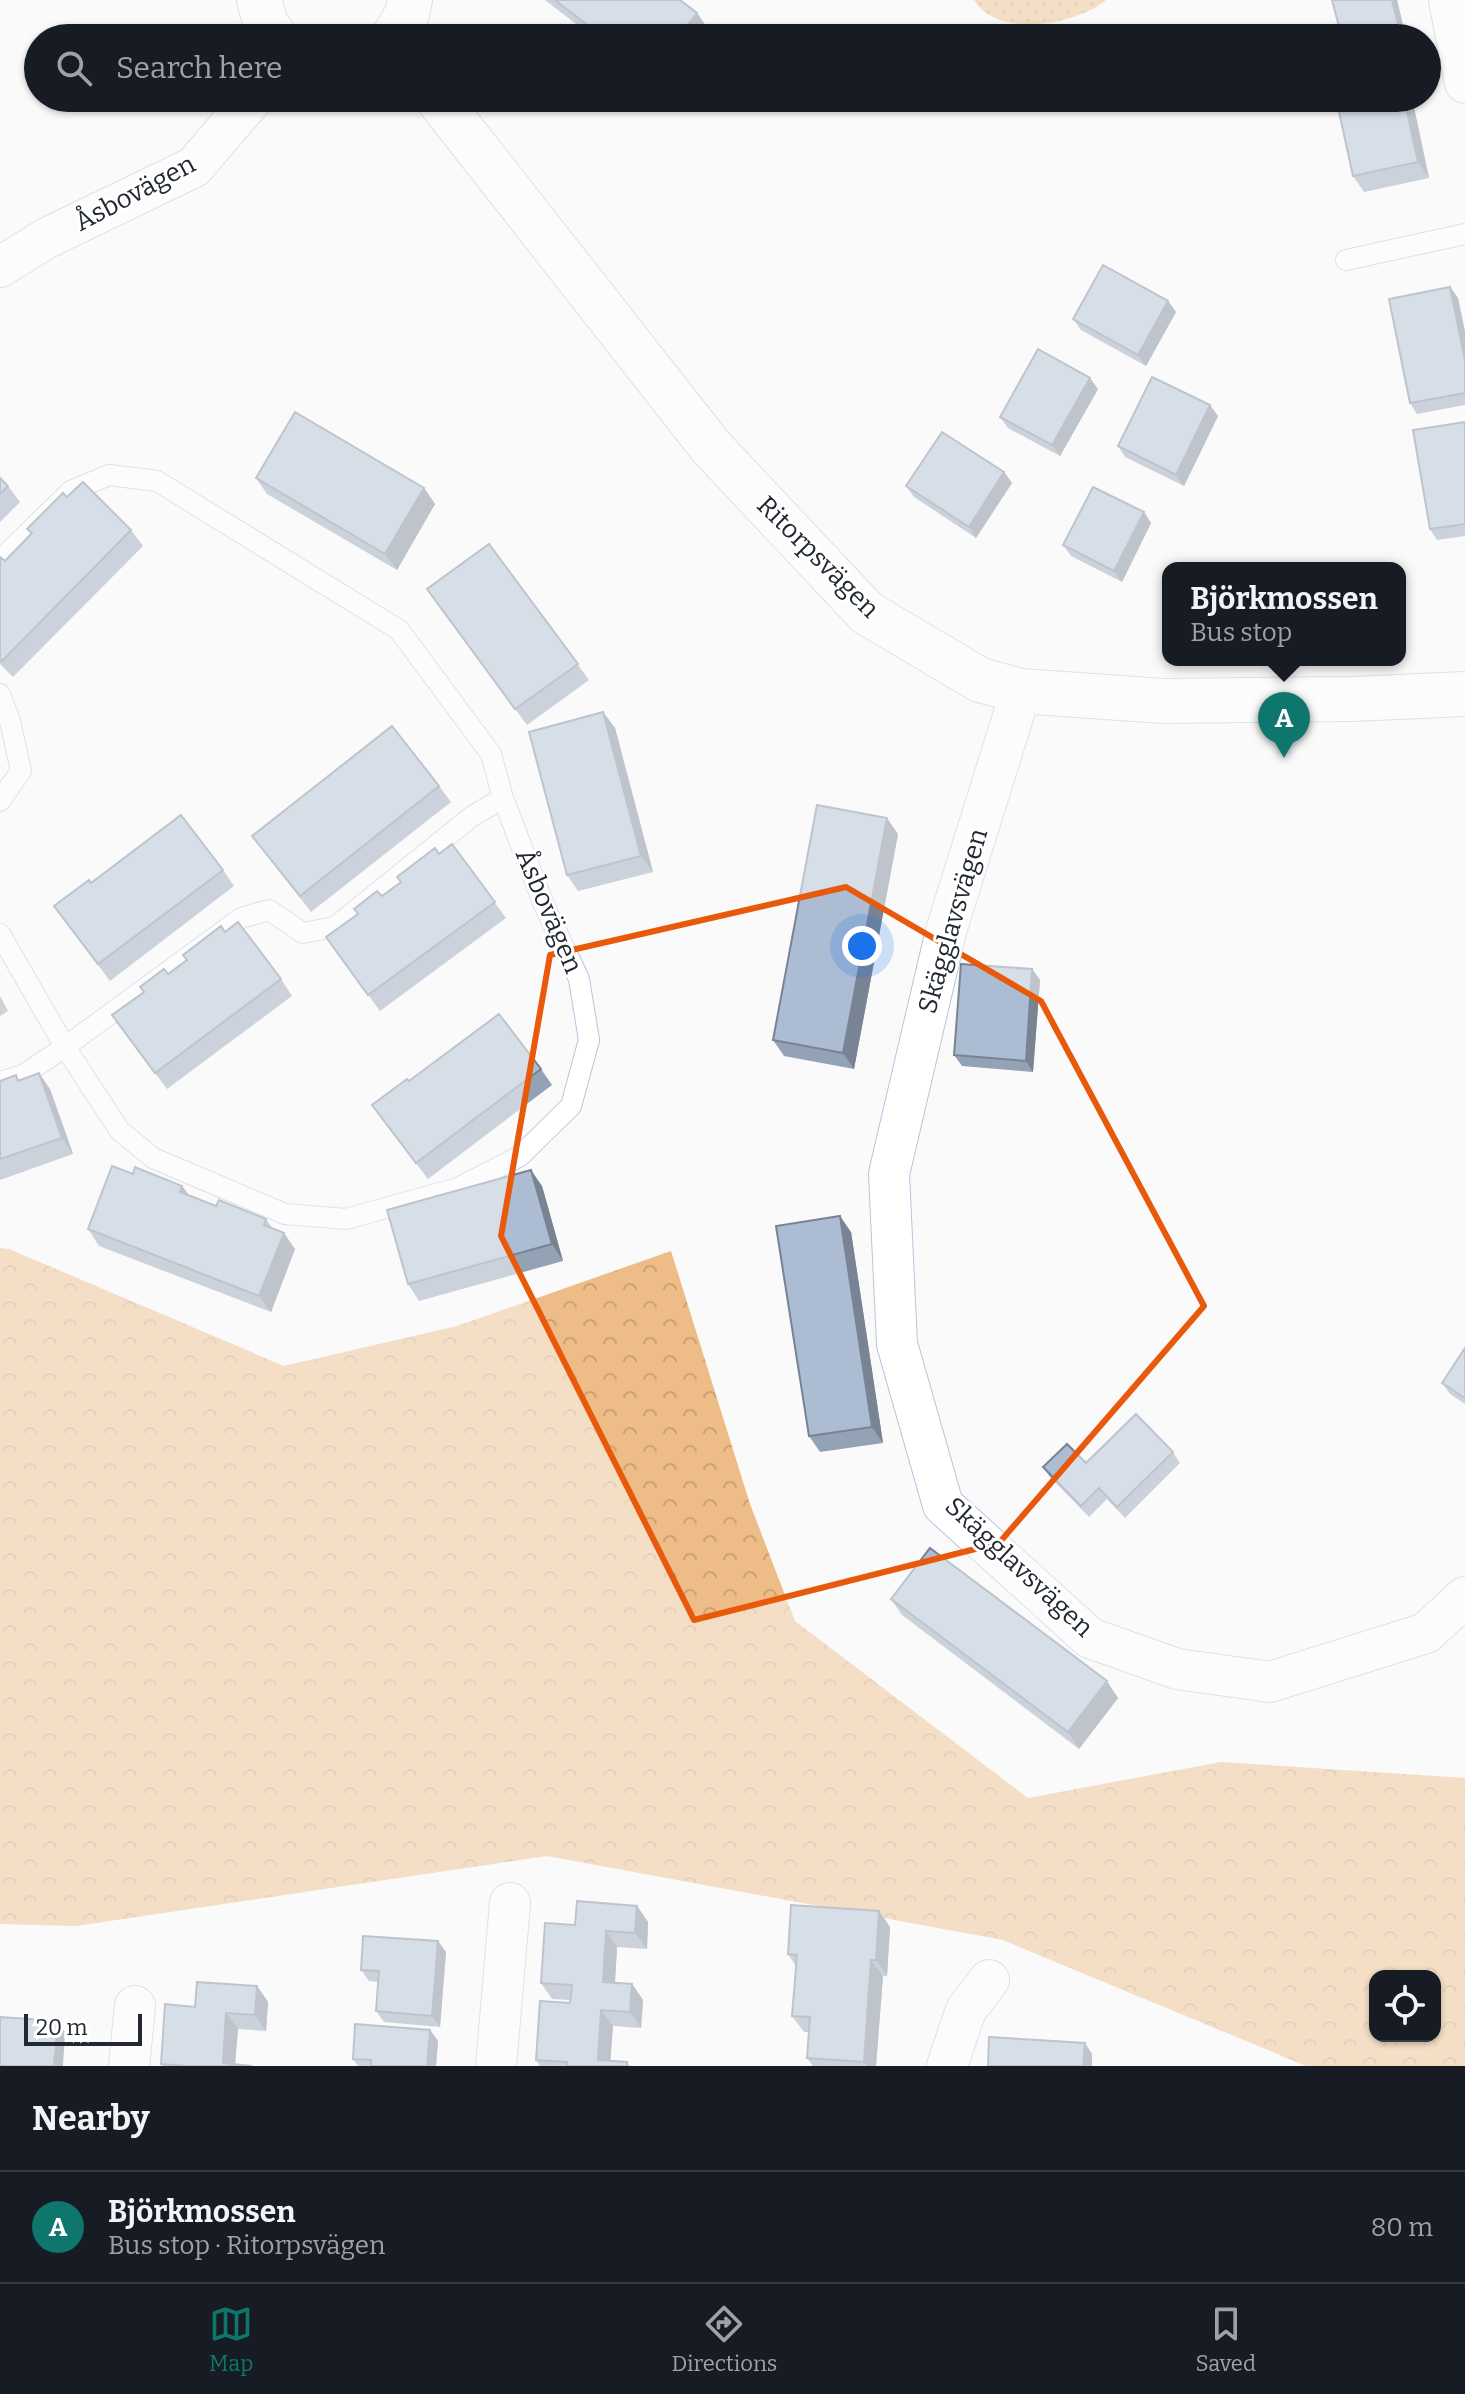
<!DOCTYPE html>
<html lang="en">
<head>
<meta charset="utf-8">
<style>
	body { margin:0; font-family:Bitter,serif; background:#20242c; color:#f1f3f6 }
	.controls { position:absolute; right:24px; bottom:24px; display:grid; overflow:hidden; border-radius:16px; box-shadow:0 2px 6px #0004 }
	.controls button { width:72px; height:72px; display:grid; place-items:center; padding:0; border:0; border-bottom:2px solid #363941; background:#171b24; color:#f1f3f6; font:40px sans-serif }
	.scale { position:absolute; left:24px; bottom:20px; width:118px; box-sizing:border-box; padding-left:8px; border:4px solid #222831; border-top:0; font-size:22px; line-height:28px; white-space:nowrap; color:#222831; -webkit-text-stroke:6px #fff; paint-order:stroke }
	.you { position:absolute; left:862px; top:946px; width:28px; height:28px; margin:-20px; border:6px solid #fff; border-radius:50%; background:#1a73e8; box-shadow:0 0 0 12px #1a73e833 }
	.badge { display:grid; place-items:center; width:52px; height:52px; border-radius:50%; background:#0f766e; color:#fff; font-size:26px; font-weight:700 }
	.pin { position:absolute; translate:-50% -66px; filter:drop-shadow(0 2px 4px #0008) }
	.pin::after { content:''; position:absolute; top:42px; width:28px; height:24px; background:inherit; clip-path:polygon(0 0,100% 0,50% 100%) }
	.popup { position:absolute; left:1162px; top:562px; width:244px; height:104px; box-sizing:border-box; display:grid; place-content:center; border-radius:16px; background:#171b24; filter:drop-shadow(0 2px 6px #0005); font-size:26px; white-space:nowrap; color:#9ea1a6 }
	.popup b { font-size:30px; color:#f1f3f6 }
	.popup::after { content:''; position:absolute; left:50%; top:100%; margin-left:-16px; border:16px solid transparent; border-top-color:#171b24 }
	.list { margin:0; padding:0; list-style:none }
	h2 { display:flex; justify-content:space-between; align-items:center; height:104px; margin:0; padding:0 32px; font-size:34px }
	h2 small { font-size:26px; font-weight:400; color:#9ea1a6 }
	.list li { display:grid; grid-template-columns:52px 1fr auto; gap:24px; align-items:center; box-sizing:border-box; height:112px; padding:0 32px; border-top:2px solid #363941 }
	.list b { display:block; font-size:30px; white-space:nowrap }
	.list p { margin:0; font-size:26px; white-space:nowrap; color:#9ea1a6 }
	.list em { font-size:26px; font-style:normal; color:#9ea1a6 }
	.icon { flex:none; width:44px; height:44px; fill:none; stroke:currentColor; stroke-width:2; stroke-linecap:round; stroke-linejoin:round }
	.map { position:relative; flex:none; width:1465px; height:2066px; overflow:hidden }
	.search { position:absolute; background:#171b24; box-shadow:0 2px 6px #0004; left:24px; right:24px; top:24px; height:88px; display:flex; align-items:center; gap:20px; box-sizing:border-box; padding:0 28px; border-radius:44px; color:#9ea1a6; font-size:30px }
	.sheet { height:216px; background:#171b24 }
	nav { display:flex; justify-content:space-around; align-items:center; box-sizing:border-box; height:112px; border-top:2px solid #363941; background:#171b24; font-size:22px; color:#9ea1a6 }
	nav a { display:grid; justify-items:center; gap:4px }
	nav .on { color:#0f766e }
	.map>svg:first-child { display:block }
	.forest { fill:url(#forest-crowns); fill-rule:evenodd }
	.park { fill:url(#park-dots) }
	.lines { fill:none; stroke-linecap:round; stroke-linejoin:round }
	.lane-casing { stroke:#b5c6dd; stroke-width:22 }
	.street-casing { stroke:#b5c6dd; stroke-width:42 }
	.secondary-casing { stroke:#b5c6dd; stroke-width:46 }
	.lane { stroke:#fff; stroke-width:20 }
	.street { stroke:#fff; stroke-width:40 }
	.secondary { stroke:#fff; stroke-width:44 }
	.wall { fill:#94a2b5 }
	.shaded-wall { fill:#788494 }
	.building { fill:#acbcd3; stroke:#788494; stroke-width:2 }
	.marked { fill:none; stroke:#e8590c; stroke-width:6; stroke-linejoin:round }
	.labels { text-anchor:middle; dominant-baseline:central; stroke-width:6; stroke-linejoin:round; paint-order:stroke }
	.street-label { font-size:26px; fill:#222831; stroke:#fff }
</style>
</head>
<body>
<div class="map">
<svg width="1465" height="2066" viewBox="0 0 1465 2066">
	<defs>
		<pattern id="forest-crowns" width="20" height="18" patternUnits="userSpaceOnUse" patternTransform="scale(2)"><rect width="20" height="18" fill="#eebc86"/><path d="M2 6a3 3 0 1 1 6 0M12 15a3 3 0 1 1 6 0" fill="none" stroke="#cca274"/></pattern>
		<pattern id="park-dots" width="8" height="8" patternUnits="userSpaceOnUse" patternTransform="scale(2)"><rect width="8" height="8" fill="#eebc86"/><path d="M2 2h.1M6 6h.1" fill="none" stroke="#cca274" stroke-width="1.8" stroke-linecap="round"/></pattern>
	</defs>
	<rect width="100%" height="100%" fill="#fafafa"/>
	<path class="forest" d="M0,1248L9,1249L284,1366L457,1326L671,1251L750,1504L795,1621L1028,1798L1221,1762L1465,1778V2066H1306L1003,1940L547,1856L76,1926L0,1924ZM1375,1976H1435V2036H1375Z"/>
	<path class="park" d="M974,0H1106C1077,25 997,39 974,0Z"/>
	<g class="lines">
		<g class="lane-casing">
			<path id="lane" d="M1346,260L1465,234
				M0,560L71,491L109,475L157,481L399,630L491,754L503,798L544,905L579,979L589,1040L571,1106L520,1156L458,1188L346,1219L285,1214L153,1158L120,1131L65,1047L0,934
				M0,694L10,721L21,771L0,801
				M0,1082L23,1075L65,1047L241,918L269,910L303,933L335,927L471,817L503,798"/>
		</g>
		<g class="street-casing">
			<path id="street" d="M1449,0L1465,83
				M0,267L47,238L194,167L253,98
				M1021,691L946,931L889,1174L897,1344L943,1505L1090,1638L1177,1669L1270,1682L1426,1633L1465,1597
				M129,2066L135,2006
				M496,2066L510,1903
				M947,2066L966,2010L989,1980"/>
		</g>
		<g class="secondary-casing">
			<path id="secondary" d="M259,0L266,24L276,38
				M393,38L407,14L410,0
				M437,98L711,447L867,613L980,680L1021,691L1163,701L1352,699L1465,694"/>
		</g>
		<use href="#lane" class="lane"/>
		<use href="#street" class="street"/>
		<use href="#secondary" class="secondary"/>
	</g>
	<path class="wall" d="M545,0H680L697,13L708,29L701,38H594Z
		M1332,0H1397L1406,38H1342Z
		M1336,98H1412L1429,178L1364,192L1353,176Z
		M1450,287L1458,298L1465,332V405L1417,414L1410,403Z
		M1168,301L1176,312L1146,366L1081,330L1073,319Z
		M1098,389L1060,456L1008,428L1000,417Z
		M1218,416L1184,486L1125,457L1118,446Z
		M1465,422V536L1437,540L1430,529Z
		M1004,472L1012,483L976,538L914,497L906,486Z
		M0,478L8,486L20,502L0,522Z
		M256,478L424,488L435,504L397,570L267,494Z
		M67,497L131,530L143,546L13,677L0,664V557L5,561L31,534L27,529Z
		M1144,512L1151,523L1122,582L1071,556L1063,545Z
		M489,544L589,680L527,725L427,589Z
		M603,712L615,728L653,872L578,891L567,875Z
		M439,786L451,802L311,912L252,836Z
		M898,834L854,1069L784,1056L773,1040Z
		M452,844L506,918L380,1011L326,937Z
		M223,870L234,886L110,981L54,906L91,883Z
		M225,932L281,979L292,996L167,1089L124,1031L168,974Z
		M1032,969L1040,980L1033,1072L962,1066L954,1055Z
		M0,996L8,1011L0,1016Z
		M541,1069L552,1085L428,1179L372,1105Z
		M20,1080L50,1089L73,1154L0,1180V1081Z
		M133,1174L182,1186L189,1196L216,1206L266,1219L272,1228L295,1249L271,1312L99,1246L88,1229Z
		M542,1186L563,1261L419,1301L408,1284Z
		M851,1232L883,1443L820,1452L809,1436Z
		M1465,1348V1404L1450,1394L1442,1383Z
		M1173,1452L1180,1463L1125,1518L1107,1499L1089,1517L1051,1478L1043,1467Z
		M891,1599L1118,1698L1079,1749L902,1615Z
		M637,1906L648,1922L647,1949L617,1947L615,1983L632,1984L643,2000L641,2028L613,2026L610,2061L627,2062L630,2066H540L536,2060L570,2003V2000L552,1999L541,1983L575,1925Z
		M879,1911L890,1927L887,1976H883L876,2066H813L807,2058L809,2032H804L792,2016L796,1966L788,1954Z
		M438,1941L446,1952L440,2027L384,2022L376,2011L378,1982L369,1981L361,1970Z
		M257,1986L268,2002L266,2031L238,2029L235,2064L253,2066H162L161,2064L195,2007Z
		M430,2030L438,2041L436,2066H358L353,2059Z"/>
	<path class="shaded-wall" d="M1392,0H1397L1406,38L1399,28Z
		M697,13L708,29L701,38H677Z
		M1404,98H1412L1429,178L1418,162Z
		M1450,287L1458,298L1465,332V360Z
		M1168,301L1176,312L1146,366L1138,355Z
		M1090,378L1098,389L1060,456L1052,445Z
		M1210,405L1218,416L1184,486L1176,475Z
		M1004,472L1012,483L976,538L969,527Z
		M424,488L435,504L397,570L385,554Z
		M1144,512L1151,523L1122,582L1114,571Z
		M603,712L615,728L653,872L641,856Z
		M887,818L898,834L854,1069L843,1053Z
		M1032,969L1040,980L1033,1072L1026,1061Z
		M39,1073L50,1089L73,1154L62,1138Z
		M531,1170L542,1186L563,1261L552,1244Z
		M182,1186L194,1202L180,1192Z
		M840,1216L851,1232L883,1443L872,1427Z
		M284,1233L295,1249L271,1312L259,1296Z
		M1107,1681L1118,1698L1079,1749L1068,1732Z
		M637,1906L648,1922L647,1949L635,1933Z
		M879,1911L890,1927L887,1976L876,1960Z
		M606,1931L617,1947L614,1998L603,1982Z
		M438,1941L446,1952L440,2027L432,2016Z
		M871,1960L883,1976L876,2066H867L864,2062Z
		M632,1984L643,2000L641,2028L630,2012Z
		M257,1986L268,2002L266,2031L255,2015Z
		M601,2010L613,2026L610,2066L598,2060Z
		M226,2013L238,2029L235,2066L223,2063Z
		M58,2021L65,2032L63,2066H54Z
		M430,2030L438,2041L436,2066H427Z
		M1085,2043L1092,2054V2066H1083Z"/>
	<path class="building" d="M555,0H680L697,13L677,38H604Z
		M1332,0H1392L1399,28L1361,38H1342Z
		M1336,98H1404L1418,162L1353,176Z
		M1103,265L1168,301L1138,355L1073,319Z
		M1450,287L1465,360V393L1410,403L1389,299Z
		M1038,349L1090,378L1052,445L1000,417Z
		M1152,377L1210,405L1176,475L1118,446Z
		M295,412L424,488L385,554L256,478Z
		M1465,422V524L1430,529L1413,430Z
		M942,432L1004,472L969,527L906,486Z
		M0,478L8,486L0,494Z
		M83,482L131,530L2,661L0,659V557L5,561L32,533L27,529L63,493L67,497Z
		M1093,487L1144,512L1114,571L1063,545Z
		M489,544L578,664L515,709L427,589Z
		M603,712L641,856L567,875L529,732Z
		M392,726L439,786L300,896L252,836Z
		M817,805L887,818L843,1053L773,1040Z
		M181,815L223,870L98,964L54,906L89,880L91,883Z
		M452,844L495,902L368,995L326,937L358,914L354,909L377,891L382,896L401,882L397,877L435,848L439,854Z
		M238,922L281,979L155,1073L112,1015L144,992L140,987L164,969L168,974L187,960L183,955L221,926L225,932Z
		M961,964L1032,969L1026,1061L954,1055Z
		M499,1014L541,1069L416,1163L372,1105L407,1079L409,1081Z
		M39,1073L62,1138L0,1159V1081L16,1075L18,1081Z
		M112,1166L133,1174L135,1167L182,1186L180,1192L216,1206L219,1200L266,1219L264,1225L284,1233L259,1296L88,1229Z
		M531,1170L552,1244L408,1284L387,1210Z
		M840,1216L872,1427L809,1436L776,1226Z
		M1465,1348V1398L1442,1383Z
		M1136,1414L1173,1452L1117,1507L1099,1488L1081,1506L1043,1467L1067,1444L1086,1463Z
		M930,1548L1107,1681L1068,1732L891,1599Z
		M577,1901L637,1906L635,1933L606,1931L603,1982L632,1984L630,2012L601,2010L598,2060L627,2062V2066H567V2062L536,2060L540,2001L570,2003L572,1985L541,1983L545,1923L575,1925Z
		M791,1905L879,1911L876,1960H871L864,2062L807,2058L810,2017L792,2016L797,1955L788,1954Z
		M363,1936L438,1941L432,2016L376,2011L379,1971L361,1970Z
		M197,1982L257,1986L255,2015L226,2013L223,2063L252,2066H186L161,2064L165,2004L195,2007Z
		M0,2017L58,2021L54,2066H0Z
		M355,2024L430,2030L427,2066H371V2060L353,2059Z
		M989,2037L1085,2043L1083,2066H988Z"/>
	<path d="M0 0H1465V2066H0ZM846,887L1041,1001L1204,1306L999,1543L694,1620L501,1236L550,955Z" fill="#fafafa" fill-opacity=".55" fill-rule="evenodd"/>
	<path class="marked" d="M846,887L1041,1001L1204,1306L999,1543L694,1620L501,1236L550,955Z"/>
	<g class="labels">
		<g class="street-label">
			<text transform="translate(135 193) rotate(-28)">Åsbovägen</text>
			<text transform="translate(818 557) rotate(45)">Ritorpsvägen</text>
			<text transform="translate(549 911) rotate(67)">Åsbovägen</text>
			<text transform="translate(953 921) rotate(-74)">Skägglavsvägen</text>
			<text transform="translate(1019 1567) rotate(43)">Skägglavsvägen</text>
		</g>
	</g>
</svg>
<div class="controls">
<button><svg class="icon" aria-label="locate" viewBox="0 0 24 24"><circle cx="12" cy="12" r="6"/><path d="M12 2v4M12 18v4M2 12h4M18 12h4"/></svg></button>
</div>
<div class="scale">20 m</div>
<div class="you"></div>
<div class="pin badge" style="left:1284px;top:758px">A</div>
<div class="popup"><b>Björkmossen</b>Bus stop</div>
<div class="search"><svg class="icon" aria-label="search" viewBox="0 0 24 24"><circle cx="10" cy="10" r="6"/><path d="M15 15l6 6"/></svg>Search here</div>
</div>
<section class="sheet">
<h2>Nearby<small></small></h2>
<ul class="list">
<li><span class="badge">A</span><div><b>Björkmossen</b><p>Bus stop · Ritorpsvägen</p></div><em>80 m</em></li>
</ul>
</section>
<nav>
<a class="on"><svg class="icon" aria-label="map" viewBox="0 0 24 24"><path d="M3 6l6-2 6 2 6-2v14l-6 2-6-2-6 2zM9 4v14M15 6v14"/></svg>Map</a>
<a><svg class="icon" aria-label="directions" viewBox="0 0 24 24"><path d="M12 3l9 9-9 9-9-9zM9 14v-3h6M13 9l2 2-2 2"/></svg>Directions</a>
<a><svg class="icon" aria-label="saved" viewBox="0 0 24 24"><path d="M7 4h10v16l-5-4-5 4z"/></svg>Saved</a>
</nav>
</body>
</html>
